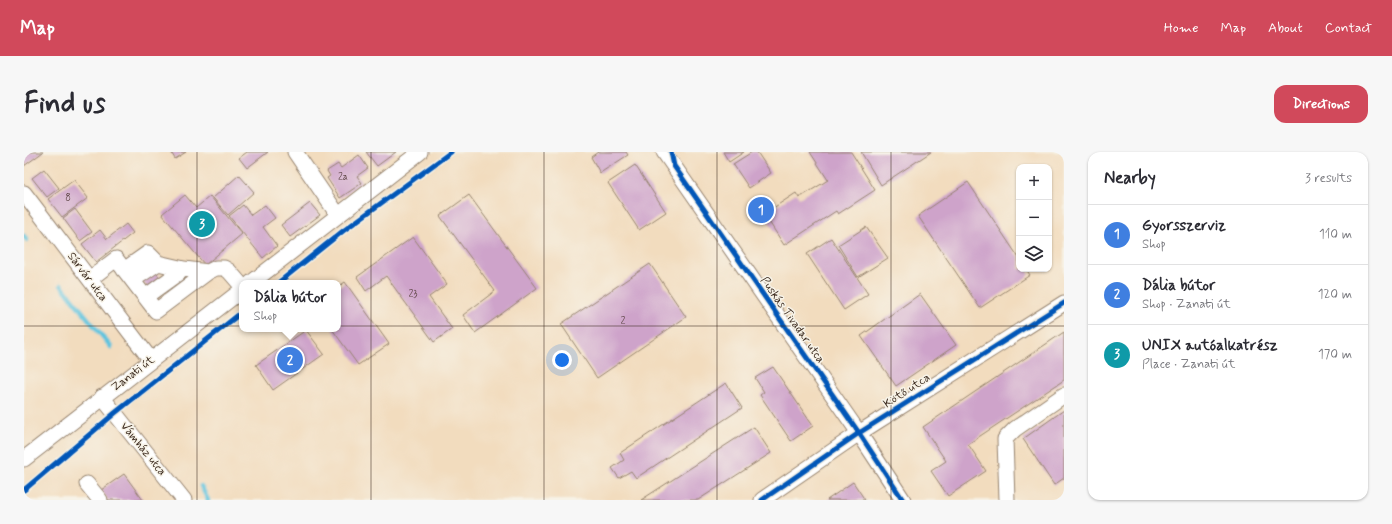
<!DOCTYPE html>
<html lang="en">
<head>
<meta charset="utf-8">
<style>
	body { margin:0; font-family:Mynerve,sans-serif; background:#f7f7f7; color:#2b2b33 }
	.controls { position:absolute; right:12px; top:12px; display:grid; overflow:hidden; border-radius:8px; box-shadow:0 1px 3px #0004 }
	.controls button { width:36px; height:36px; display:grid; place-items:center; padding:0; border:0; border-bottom:1px solid #e1e1e2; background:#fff; color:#2b2b33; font:20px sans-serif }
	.you { position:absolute; left:538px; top:208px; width:14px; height:14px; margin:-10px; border:3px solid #fff; border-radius:50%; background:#1a73e8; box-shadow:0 0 0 6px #1a73e833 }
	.badge { display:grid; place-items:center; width:26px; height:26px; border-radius:50%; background:#d1495b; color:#fff; font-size:13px; font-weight:700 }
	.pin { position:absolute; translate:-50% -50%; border:2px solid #fff; box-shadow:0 1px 4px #0006 }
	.popup { position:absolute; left:215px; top:128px; width:102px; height:52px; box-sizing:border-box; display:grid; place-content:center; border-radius:8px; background:#fff; filter:drop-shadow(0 1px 3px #0005); font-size:13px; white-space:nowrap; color:#7c7c81 }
	.popup b { font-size:15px; color:#2b2b33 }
	.popup::after { content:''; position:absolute; left:50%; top:100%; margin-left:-8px; border:8px solid transparent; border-top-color:#fff }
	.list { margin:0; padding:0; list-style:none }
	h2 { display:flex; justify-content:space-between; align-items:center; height:52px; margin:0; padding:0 16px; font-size:17px }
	h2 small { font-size:13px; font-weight:400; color:#7c7c81 }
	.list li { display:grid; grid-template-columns:26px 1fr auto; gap:12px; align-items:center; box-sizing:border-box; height:60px; padding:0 16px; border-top:1px solid #e1e1e2 }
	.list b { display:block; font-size:15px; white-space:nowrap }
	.list p { margin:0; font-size:13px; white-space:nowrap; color:#7c7c81 }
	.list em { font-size:13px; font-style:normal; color:#7c7c81 }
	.icon { flex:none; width:22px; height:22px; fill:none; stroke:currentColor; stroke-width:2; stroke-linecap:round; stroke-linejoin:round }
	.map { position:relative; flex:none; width:1040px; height:348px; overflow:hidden; border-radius:12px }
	header { display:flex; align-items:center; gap:24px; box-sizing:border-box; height:56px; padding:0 20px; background:#d1495b; color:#fff }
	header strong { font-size:19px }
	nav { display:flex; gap:22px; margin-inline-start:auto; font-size:14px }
	.intro { display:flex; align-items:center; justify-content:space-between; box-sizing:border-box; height:96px; padding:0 24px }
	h1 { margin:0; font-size:28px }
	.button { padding:10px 18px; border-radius:12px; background:#d1495b; color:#fff; font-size:14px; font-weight:700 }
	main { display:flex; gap:24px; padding:0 24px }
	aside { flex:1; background:#fff; border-radius:12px; box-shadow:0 1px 3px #0004 }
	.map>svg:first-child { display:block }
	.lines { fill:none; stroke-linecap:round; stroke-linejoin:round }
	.stream { stroke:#60c4de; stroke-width:4.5 }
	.building { fill:#cea3ca }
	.minor-casing { stroke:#96836e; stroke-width:17 }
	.minor { stroke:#fff; stroke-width:15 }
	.cycleway-casing { stroke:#f7f3e8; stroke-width:8 }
	.cycleway { stroke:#0057b8; stroke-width:5 }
	.grid { fill:none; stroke:#3b2a1e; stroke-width:1; stroke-opacity:0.55 }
	.labels { text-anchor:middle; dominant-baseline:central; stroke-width:3; stroke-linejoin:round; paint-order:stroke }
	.number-label { font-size:10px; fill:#604849 }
	.street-label { font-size:12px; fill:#3b2a1e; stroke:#f7f3e8 }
</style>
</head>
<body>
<header>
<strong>Map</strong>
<nav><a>Home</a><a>Map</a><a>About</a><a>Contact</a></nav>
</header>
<div class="intro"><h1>Find us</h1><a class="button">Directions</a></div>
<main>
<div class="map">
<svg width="1040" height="348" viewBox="0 0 1040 348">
	<rect width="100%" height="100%" fill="#f7f3e8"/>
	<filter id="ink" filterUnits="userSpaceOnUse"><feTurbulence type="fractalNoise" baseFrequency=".025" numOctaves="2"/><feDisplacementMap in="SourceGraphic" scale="8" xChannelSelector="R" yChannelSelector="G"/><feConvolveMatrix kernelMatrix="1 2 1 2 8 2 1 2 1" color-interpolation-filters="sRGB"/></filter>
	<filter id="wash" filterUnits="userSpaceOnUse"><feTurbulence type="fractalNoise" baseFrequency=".012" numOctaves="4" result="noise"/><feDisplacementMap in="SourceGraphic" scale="16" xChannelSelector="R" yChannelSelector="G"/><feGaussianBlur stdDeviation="0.9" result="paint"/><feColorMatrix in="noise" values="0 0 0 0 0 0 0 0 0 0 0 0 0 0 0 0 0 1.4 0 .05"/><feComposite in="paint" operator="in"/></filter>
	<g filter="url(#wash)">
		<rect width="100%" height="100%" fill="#f2dcbe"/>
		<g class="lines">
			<path class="stream" d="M0,84L3,88
				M37,133L87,195
				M177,334L184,348"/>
		</g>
		<g id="blocks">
			<path class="building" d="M0,0H19L0,14Z
				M147,0H162L151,7Z
				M223,0H244L223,16L215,6Z
				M342,0H372L353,14Z
				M574,0H602L604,3L576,21L567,5Z
				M699,0H720L705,10Z
				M728,0H733L747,21L725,36L709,12Z
				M786,0H827L851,38L814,62L812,59L760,93L740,62L772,41L775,46L804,28Z
				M837,0H907L857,33Z
				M335,3L344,16L333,24L338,31L316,46L303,26L306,24L303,19L314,12L317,16Z
				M611,13L642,60L615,78L584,31Z
				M20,17L35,36L23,45L8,26Z
				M215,23L230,40L204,63L189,46Z
				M50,28L64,46L38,65L24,47Z
				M944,30L995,106V117H1002L1006,123L956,156L894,64Z
				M161,43L172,56L186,44L218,82L181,113L138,62Z
				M445,43L513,136L451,181L439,163L471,139L416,64Z
				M286,51L296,63L266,85L257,73Z
				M219,53L227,63L241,53L251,66L239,75L253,94L239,106L205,64Z
				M51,57L68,80L56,89L39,66Z
				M102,72L109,81L72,110L58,92L76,78L83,87Z
				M842,75L864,106L834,125L814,93Z
				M389,85L423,132L405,145L428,177L410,190L362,124L342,139L333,125Z
				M807,86L844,142L820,158L783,102Z
				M123,109L143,135L130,145L111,118Z
				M626,112L662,165L573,226L537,172Z
				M321,130L365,192L334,213L308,177H314V135Z
				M896,142L932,193L872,234L837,184Z
				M282,178L300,202L249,238L232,213Z
				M1040,180V228L944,292L962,319L924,344L907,319L922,309L899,275Z
				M749,215L789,274L767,289L736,243L740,240L731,226Z
				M702,231L718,256L612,326L607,319L595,326L588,316L600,308L596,301Z
				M1040,258V326L1030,333L999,287Z
				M730,275L747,301L674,348H617Z
				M100,322L119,348H84L77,338Z
				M829,330L841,348H803Z"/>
		</g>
	</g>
	<g filter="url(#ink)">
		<use href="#blocks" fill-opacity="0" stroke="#96836e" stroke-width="1"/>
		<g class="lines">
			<g class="minor-casing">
				<path id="minor" d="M271,0L314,63
					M640,0L835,281L879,348
					M0,41L127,208
					M100,118L124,101L134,111L160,117L184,120L192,116H200L205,119L218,134
					M66,127L92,107L132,159L184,120
					M109,128L134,111
					M227,131L396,0
					M121,145L160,117
					M78,245L160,348
					M0,307L218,138
					M63,332L76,348
					M738,348L835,281L1040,151
					M983,348L981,287L991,277L1040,243"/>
			</g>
			<use href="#minor" class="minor"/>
			<g class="cycleway-casing">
				<path id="cycleway" d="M647,0L650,14L835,281L879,348
					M254,131L319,79L427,0
					M0,338L91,261L218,160
					M738,348L835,281L1040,151"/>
			</g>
			<use href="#cycleway" class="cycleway"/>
		</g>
	</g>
	<path class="grid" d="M173,0V348M347,0V348M520,0V348M693,0V348M867,0V348M0,174H1040"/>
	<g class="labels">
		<g class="number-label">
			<text x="319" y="25">2a</text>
			<text x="44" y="46">8</text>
			<text x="389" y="142">23</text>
			<text x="599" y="169">2</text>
		</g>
		<g class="street-label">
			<text transform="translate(63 125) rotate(53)">Sárvár utca</text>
			<text transform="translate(768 168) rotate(55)">Puskás Tivadar utca</text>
			<text transform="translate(109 222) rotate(-37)">Zanati út</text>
			<text transform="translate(883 239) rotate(-33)">Kötő utca</text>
			<text transform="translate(119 297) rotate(51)">Vámház utca</text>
		</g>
	</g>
</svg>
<div class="controls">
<button>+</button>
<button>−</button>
<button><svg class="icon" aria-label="layers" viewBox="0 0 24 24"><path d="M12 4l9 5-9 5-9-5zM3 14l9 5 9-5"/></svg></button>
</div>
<div class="you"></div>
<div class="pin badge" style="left:737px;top:58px;background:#3f7fe0">1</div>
<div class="pin badge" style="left:266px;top:208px;background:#3f7fe0">2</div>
<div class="popup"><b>Dália bútor</b>Shop</div>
<div class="pin badge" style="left:178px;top:72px;background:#0f9aa8">3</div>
</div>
<aside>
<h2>Nearby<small>3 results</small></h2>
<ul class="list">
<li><span class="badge" style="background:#3f7fe0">1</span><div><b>Gyorsszerviz</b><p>Shop</p></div><em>110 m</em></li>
<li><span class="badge" style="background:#3f7fe0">2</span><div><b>Dália bútor</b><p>Shop · Zanati út</p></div><em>120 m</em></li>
<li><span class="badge" style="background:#0f9aa8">3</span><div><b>UNIX autóalkatrész</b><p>Place · Zanati út</p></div><em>170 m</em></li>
</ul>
</aside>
</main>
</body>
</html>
